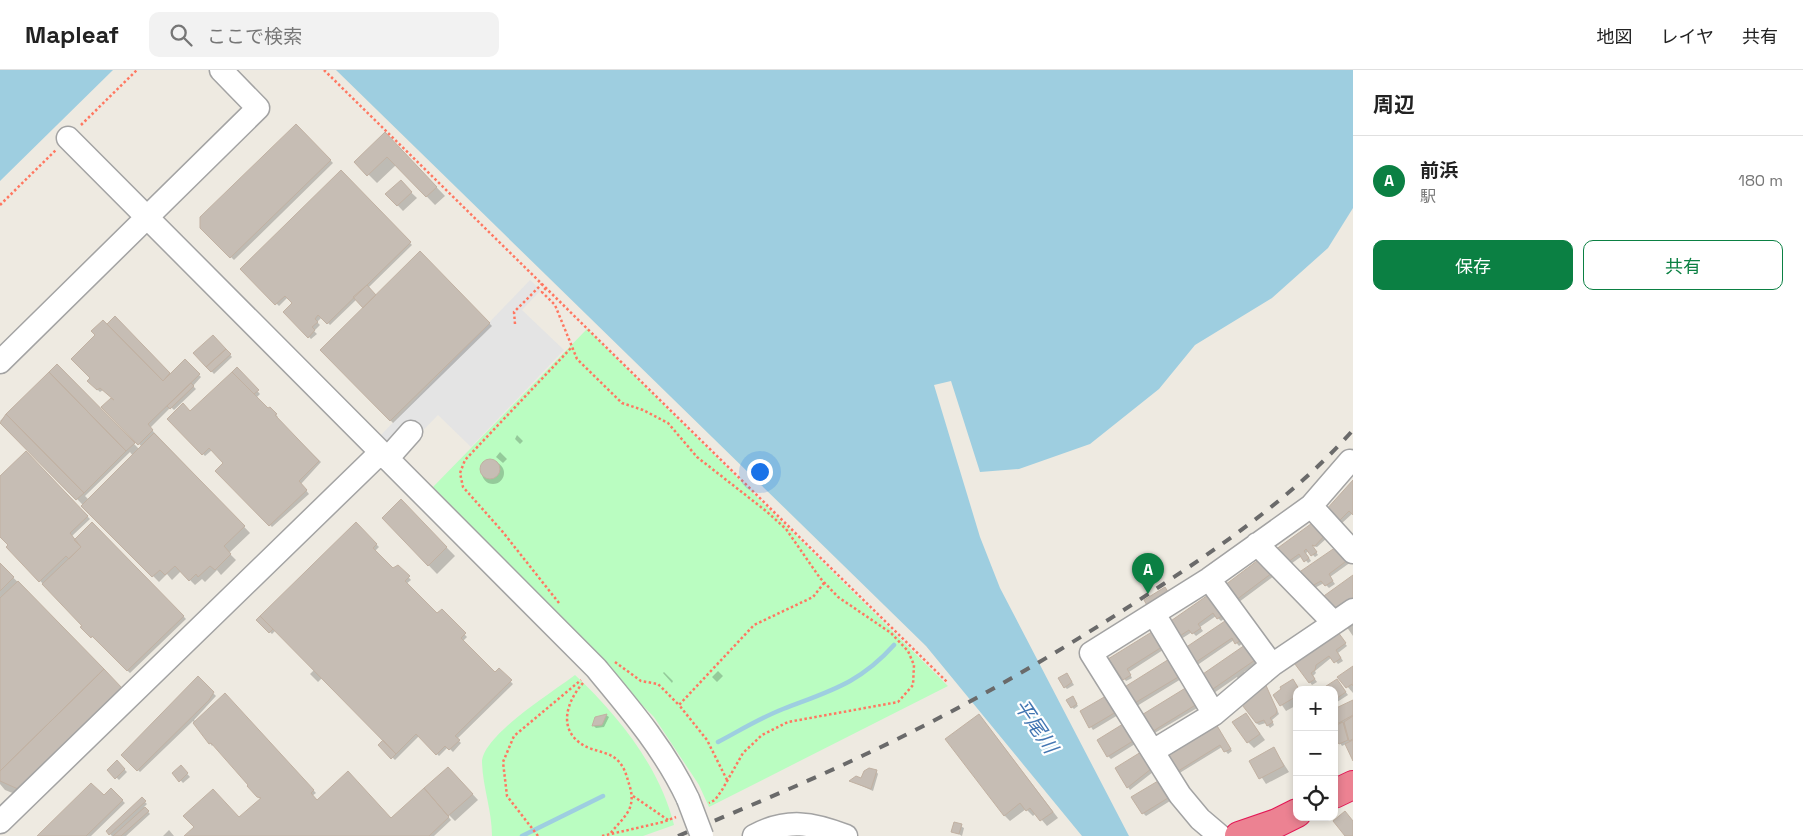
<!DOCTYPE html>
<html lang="ja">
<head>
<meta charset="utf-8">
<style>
	body { margin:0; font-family:"Space Grotesk","Noto Sans JP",sans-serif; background:#f2f2f2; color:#222 }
	.controls { position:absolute; right:15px; bottom:15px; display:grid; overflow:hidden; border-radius:10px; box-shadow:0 2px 8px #0003 }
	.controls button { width:45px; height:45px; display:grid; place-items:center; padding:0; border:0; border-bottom:1px solid #e0e0e0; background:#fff; color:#222; font:25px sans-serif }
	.you { position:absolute; left:759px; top:401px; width:18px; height:18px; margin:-12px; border:4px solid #fff; border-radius:50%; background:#1a73e8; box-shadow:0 0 0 8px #1a73e833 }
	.badge { display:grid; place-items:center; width:32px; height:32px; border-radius:50%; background:#0b8043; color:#fff; font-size:16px; font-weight:700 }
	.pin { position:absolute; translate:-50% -41px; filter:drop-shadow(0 1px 2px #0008) }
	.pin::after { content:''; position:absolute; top:26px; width:18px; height:15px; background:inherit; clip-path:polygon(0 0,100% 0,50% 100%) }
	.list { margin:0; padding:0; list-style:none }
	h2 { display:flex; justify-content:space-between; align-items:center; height:65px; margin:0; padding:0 20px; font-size:21px }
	h2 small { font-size:16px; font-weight:400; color:#767676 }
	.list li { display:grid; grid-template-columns:32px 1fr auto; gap:15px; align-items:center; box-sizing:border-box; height:90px; padding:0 20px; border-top:1px solid #e0e0e0 }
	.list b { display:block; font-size:19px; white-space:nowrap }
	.list p { margin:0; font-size:16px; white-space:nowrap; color:#767676 }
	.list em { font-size:16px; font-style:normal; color:#767676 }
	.actions { display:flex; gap:10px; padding:15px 20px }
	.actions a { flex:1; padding:11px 0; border:1px solid #0b8043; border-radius:10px; text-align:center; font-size:18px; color:#0b8043 }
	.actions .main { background:#0b8043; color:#fff }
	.icon { flex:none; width:28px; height:28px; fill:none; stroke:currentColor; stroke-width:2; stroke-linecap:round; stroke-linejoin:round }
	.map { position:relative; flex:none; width:1353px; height:766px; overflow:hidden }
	header { display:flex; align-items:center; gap:30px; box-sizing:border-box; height:70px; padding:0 25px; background:#fff; border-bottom:1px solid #e0e0e0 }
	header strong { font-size:24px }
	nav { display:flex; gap:28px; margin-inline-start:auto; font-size:18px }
	.search { width:350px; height:45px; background:#f2f2f2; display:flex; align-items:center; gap:12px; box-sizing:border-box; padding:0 18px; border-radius:10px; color:#767676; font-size:19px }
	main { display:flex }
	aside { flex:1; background:#fff }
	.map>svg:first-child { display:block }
	.park { fill:#bafdc1 }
	.parking { fill:#e4e4e4 }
	.water { fill:#9ecee0 }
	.shadow { fill:#0003; fill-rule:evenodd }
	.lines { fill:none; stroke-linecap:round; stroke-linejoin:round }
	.stream { stroke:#9ecee0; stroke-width:4.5 }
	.building { fill:#c6bdb4; stroke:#c1b1a2 }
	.minor-casing { stroke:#a3a3a3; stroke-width:25 }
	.highway-casing { stroke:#e31856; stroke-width:30 }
	.path { stroke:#ff7761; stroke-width:2.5; stroke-dasharray:2.5 2.5; stroke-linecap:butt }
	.minor { stroke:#fff; stroke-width:22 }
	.highway { stroke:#ec8292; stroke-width:28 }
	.rail { stroke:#6a6a6a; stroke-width:4; stroke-dasharray:10 10; stroke-linecap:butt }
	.minor-bridge-casing { stroke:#a3a3a3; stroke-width:25; stroke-linecap:butt }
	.minor-bridge { stroke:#fff; stroke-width:22 }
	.labels { text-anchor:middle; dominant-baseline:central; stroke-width:4.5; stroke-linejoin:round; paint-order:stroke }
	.water-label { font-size:20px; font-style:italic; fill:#4376b2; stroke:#fff }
</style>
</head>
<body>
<header>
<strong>Mapleaf</strong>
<div class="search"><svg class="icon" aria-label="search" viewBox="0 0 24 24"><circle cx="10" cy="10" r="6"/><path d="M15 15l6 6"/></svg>ここで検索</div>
<nav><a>地図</a><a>レイヤ</a><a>共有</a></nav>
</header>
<main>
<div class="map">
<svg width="1353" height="766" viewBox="0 0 1353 766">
	<rect width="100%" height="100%" fill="#eeeae1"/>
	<path class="park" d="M587,259L948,616L709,737L699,715L654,647L627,620L599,587L433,417Z
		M575,605C617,644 660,697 674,755L643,766H492C492,741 483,718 482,693C481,666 553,622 575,605Z"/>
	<path class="parking" d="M530,210L541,220L522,240L564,280L471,377L438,345L399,385L380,366Z"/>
	<path class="water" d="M0,0H113L0,111Z
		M336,0H1353V138L1328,178L1272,228L1195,275L1159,319L1090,374L1019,399L980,402L951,311L934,315L980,467L1000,518L1129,766H1082L926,576Z"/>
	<path class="shadow" d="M296,56L333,93L234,190L201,157Z
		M385,64L445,126L435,135L396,95L377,113L356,92Z
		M341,102L412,175L368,218L376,226L420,183L492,256L393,353L322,280L365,238L357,229L330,255L322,247L317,252L320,255L314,261L317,264L311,269L285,242L294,233L288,227L279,236L242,199Z
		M400,112L417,128L403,141L387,124Z
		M115,248L170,305L185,291L201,307L193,316L196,319L174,340L171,337L150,358L250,463L229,483L236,490L221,505L217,500L205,512L202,509L195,515L181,501L172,510L167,504L159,512L0,351L57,296L139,379L142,377L103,337L117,331L103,320L100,322L89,311L107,256ZM130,382L133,386L89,430L85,426Z
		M219,272L232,287L214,304L195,283Z
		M237,299L260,324L256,328L268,340L270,338L278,347L276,348L321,392L301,414L309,424L272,457L217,401L225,393L212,380L205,386L169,349L190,343Z
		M517,365L523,371L520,374L515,369Z
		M500,382L507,389L503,393L496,387Z
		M26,383L90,449L72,466L75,470L92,454L186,549L130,603L82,557L84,556L7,477L10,475L0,465V408Z
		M482 403a11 11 0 1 1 22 0a11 11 0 1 1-22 0Z
		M1353,412V443L1341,454L1326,441Z
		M401,431L455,486L437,504L383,448Z
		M356,454L379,477L375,481L393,500L398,496L411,510L406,514L437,545L444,543L467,567L463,571L495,604L499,600L513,614L457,669L461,673L453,682L448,677L439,686L419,666L395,690L380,675L385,670L323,607L318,612L310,604L315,599L276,560L272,564L258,550Z
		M1317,455L1327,468L1317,477L1312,476L1318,485L1315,487L1309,481L1306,483L1311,491L1308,493L1302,486L1288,496L1286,493Z
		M1339,476L1351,492L1330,507L1335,514L1329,518L1324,513L1311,520L1309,518Z
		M1261,490L1274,506L1239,532L1237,529Z
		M0,495L22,516L30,730L5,720L0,714Z
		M1211,525L1227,547L1221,551L1216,546L1200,557L1203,561L1196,566L1192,562L1178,571L1176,568Z
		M1353,547V566L1344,553Z
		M1228,550L1243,573L1239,576L1234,570L1196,596L1194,594Z
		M1155,562L1166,578L1129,602L1132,608L1126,611L1110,590Z
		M1337,563L1347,576L1338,583L1343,591L1338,594L1332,587L1315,601L1316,603L1313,606L1317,612L1312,615L1293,590Z
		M1245,577L1257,593L1244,602L1249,609L1240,612L1237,607L1214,623L1211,620Z
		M1174,587L1186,606L1137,636L1134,634Z
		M1353,597V623L1339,607Z
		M718,601L723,606L717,612L712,607Z
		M664,602L673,611L672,613L663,603Z
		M1069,607L1074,615L1067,619L1065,617Z
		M198,608L216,626L194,650L196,652L225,625L316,723L312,726L317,732L391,749L454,704L478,730L455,751L448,744L447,745L451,750L434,766H186L239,749L261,730L214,674L212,676L210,673L193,651L140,702L123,685Z
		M1337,610L1348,625L1334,634V620Z
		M1293,611L1300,620H1297V635L1286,641L1275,625Z
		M1264,613L1279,644L1272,650L1274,655L1270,658L1266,653L1259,655L1256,653Z
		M1192,616L1204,634L1153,664L1151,662Z
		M1073,627L1078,636L1074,639L1071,636Z
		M1106,627L1118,645L1093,660L1081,642Z
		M1353,631V689L1346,674L1342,676L1340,673L1339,653L1334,654V640Z
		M1246,644L1265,670L1254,678L1248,672Z
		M606,645L609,647L604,657L596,658L593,655Z
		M984,651L1058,748L1047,756L1036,743L1033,746L1026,739L1010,751L1004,745Z
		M1216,655L1232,681L1228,684L1222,677L1178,704L1176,702Z
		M1125,658L1135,674L1111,689L1108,686Z
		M1274,679L1289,702L1266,714L1251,691Z
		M1143,686L1153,702L1130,720L1116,699Z
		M117,692L127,702L119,710L109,700Z
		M181,697L190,707L183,713L174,703Z
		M876,701L878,704L873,721L851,711L862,710Z
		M1160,715L1170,731L1146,746L1143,743Z
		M111,720L125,733L91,766H38L104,727Z
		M142,729L147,734L144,737L150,744L126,766H112L107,761Z
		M955,753L964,758L962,766L953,761Z
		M169,760L174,766H163Z"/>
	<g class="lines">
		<path class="stream" d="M718,672C739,661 760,648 783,639C829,621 859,614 894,575
			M522,766L603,726"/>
	</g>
	<path class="building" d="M296,54L331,90L230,188L200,158V147Z
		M385,62L437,117L426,127L387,87L367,106L354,92Z
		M341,100L411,172L327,254L318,245L315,249L318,252L312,257L315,260L308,268L283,242L292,233L285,226L275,235L240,199Z
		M401,110L412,122L397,136L385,124Z
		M420,181L490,253L390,351L320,280Z
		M367,215L376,225L363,238L353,227Z
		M115,246L170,303L163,311L107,254Z
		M103,250L163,311L185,289L200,304L148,354L153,360L138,375L101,337L111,328L114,330L100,318L97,320L87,311L90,308L71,289L95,265L91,261Z
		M213,265L226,279L206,297L193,283Z
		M226,279L231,284L211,302L206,297Z
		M57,294L135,373L126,381L49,302Z
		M237,297L259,320L254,324L232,302Z
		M49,302L126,381L84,423L6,344Z
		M232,302L268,338L270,337L277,344L275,345L319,391L299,411L307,420L269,456L215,401L223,393L209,378L202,385L167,349L183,333L190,341Z
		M191,313L194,316L170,339L167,336Z
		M6,344L84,423L76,430L0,353Z
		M154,363L245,456L224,476L231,484L215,500L210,496L198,507L196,504L189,511L175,496L165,505L160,500L152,507L81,436Z
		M26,381L88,446L70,463L81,477L69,489L66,486L39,512L6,477L8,475L0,467V406Z
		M480 399a10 10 0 1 1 20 0a10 10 0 1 1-20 0Z
		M1353,410V445L1349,441L1337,453L1325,441Z
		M401,429L447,477L428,496L382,448Z
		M1315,451L1325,465L1315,476L1312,475L1317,482L1311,486L1306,479L1304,481L1309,488L1304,492L1299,484L1285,494L1275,480Z
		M92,452L184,546L127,601L92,566L91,568L80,557L82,556L42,514L81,477L74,470Z
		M356,452L377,474L373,478L393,498L398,495L410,506L405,511L437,543L442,539L466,563L461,568L495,602L499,598L512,610L455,666L460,670L449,680L445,676L436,685L416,664L396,684L260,546Z
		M1339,475L1349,489L1329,504L1333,511L1325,516L1321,511L1308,518L1298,503Z
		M1261,488L1272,503L1236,530L1225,515Z
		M0,493L14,507L0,521Z
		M1353,505V528L1332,543L1321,528Z
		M18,511L104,599L0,701V528Z
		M1165,517L1170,525L1149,539L1144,530Z
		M1211,523L1225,544L1217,549L1213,543L1198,554L1201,558L1192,564L1189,560L1175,569L1165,555Z
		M260,546L273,559L269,563L256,550Z
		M1228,549L1241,570L1235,574L1232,568L1193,594L1182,580Z
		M1335,558L1346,573L1336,580L1341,588L1334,593L1329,586L1316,595L1315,600L1311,603L1315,609L1309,613L1292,590Z
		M1155,560L1165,575L1127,599L1131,605L1123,610L1108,589Z
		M1245,575L1255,590L1210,621L1200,606Z
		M1174,586L1185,603L1133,634L1123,618Z
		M1353,596V616L1352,614L1346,618L1337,607Z
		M104,599L122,618L18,719L0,711V701Z
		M1067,603L1072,612L1064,618L1058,608Z
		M198,606L214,622L209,630L137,701L121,685Z
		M1293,609L1299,619L1295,623L1297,626L1280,636L1273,625L1281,619L1280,617Z
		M1337,609L1346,622L1334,630V620H1320Z
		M1264,611L1277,640L1276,644L1270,648L1273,652L1267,656L1264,650L1256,653L1239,631Z
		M1192,614L1202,631L1150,663L1140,646Z
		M225,623L314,720L311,723L317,730L348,701L391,748L424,718L449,747L429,766H184L194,757L183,746L213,719L239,747L261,728L257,727L247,716L248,715L211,673L209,674L193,653Z
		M1073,626L1077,634L1071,638L1066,630Z
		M1106,626L1116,642L1089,658L1080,641Z
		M1353,630V645L1337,654L1334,651V639Z
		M1246,643L1260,664L1247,673L1232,652Z
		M607,644L602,655L592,656L595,647Z
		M979,644L1053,742L1040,751L1030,738L1026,741L1020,733L1004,746L945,669Z
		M1353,646V669L1349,671L1344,652Z
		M1343,652L1348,670L1339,674L1334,667V656Z
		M1123,654L1133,671L1107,687L1097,670Z
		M1216,654L1231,679L1224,682L1220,675L1175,703L1165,685Z
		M383,670L396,684L391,689L378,675Z
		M1353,670V691L1345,674Z
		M1274,677L1284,696L1259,709L1249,691Z
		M1141,682L1151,699L1127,718L1115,698Z
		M117,690L125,699L115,709L107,700Z
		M181,695L188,703L179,712L172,703Z
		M448,697L473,724L448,746L424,718Z
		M869,698L877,700L871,719L849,711L856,706L861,708L864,701Z
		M1158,711L1168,728L1142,744L1131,727Z
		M91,713L104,725L111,718L123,730L86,766H37Z
		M142,727L146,731L109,765L106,761Z
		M145,737L149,741L121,766H113Z
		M1345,741L1353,751V766H1345L1333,751Z
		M954,752L962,754L959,764L951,762Z"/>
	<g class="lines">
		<g class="minor-casing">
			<path id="minor" d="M68,68L596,598C631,640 665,680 688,729
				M0,292L258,38L221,0
				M387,389L411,362
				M1311,436L1350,391
				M1209,509L1272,595L1334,553L1257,474
				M1154,544L1214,644
				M1334,553L1353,540
				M1153,681L1214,644L1272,595
				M0,752L381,382
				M754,766C787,748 813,753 846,766
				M1220,766L1200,749L1180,725L1091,583L1209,509L1311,436L1353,482"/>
		</g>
		<g class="highway-casing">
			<path id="highway" d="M1334,724L1353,715
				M1239,766L1277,753L1297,743"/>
		</g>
		<path class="path" d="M324,0L947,612
			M81,55L137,0
			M0,135L56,80
			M546,218L542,222L555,235L577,289L622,333L643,340L668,353L697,387L766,441L786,459L820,508L838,527L891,563L908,581L914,595L913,615L898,632L788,652L762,665L743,683L722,720L715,730L709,733
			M515,254L514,242L542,214
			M559,533L502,461L463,417L460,403L465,390L572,277
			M615,592L641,611L658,614L679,635
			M583,613C567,631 557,659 583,675C594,682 611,681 620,693C625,699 627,707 629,714C632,723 633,731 629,740C624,749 616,756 610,764
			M727,710L707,670L679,635L754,555L813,527L824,513
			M633,726L668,750
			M538,766L507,726L503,692L514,666L581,610
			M602,766L663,752L676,747"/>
		<use href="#minor" class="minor"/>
		<use href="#highway" class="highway"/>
		<path class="rail" d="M678,766C740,740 803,714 864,685C967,637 1067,578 1162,515C1230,470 1298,422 1353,360"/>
		<g class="minor-bridge-casing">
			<path id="minor-bridge" d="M688,729L702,766"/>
		</g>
		<use href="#minor-bridge" class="minor-bridge"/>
	</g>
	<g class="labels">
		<g class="water-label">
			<text transform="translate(1036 656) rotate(56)">平尾川</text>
		</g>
	</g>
</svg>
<div class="controls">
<button>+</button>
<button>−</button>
<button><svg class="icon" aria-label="locate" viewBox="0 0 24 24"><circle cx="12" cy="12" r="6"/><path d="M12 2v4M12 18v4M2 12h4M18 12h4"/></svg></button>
</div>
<div class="you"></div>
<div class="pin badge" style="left:1148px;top:524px">A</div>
</div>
<aside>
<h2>周辺<small></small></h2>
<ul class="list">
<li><span class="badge">A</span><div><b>前浜</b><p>駅</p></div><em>180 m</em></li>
</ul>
<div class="actions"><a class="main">保存</a><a>共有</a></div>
</aside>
</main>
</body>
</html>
